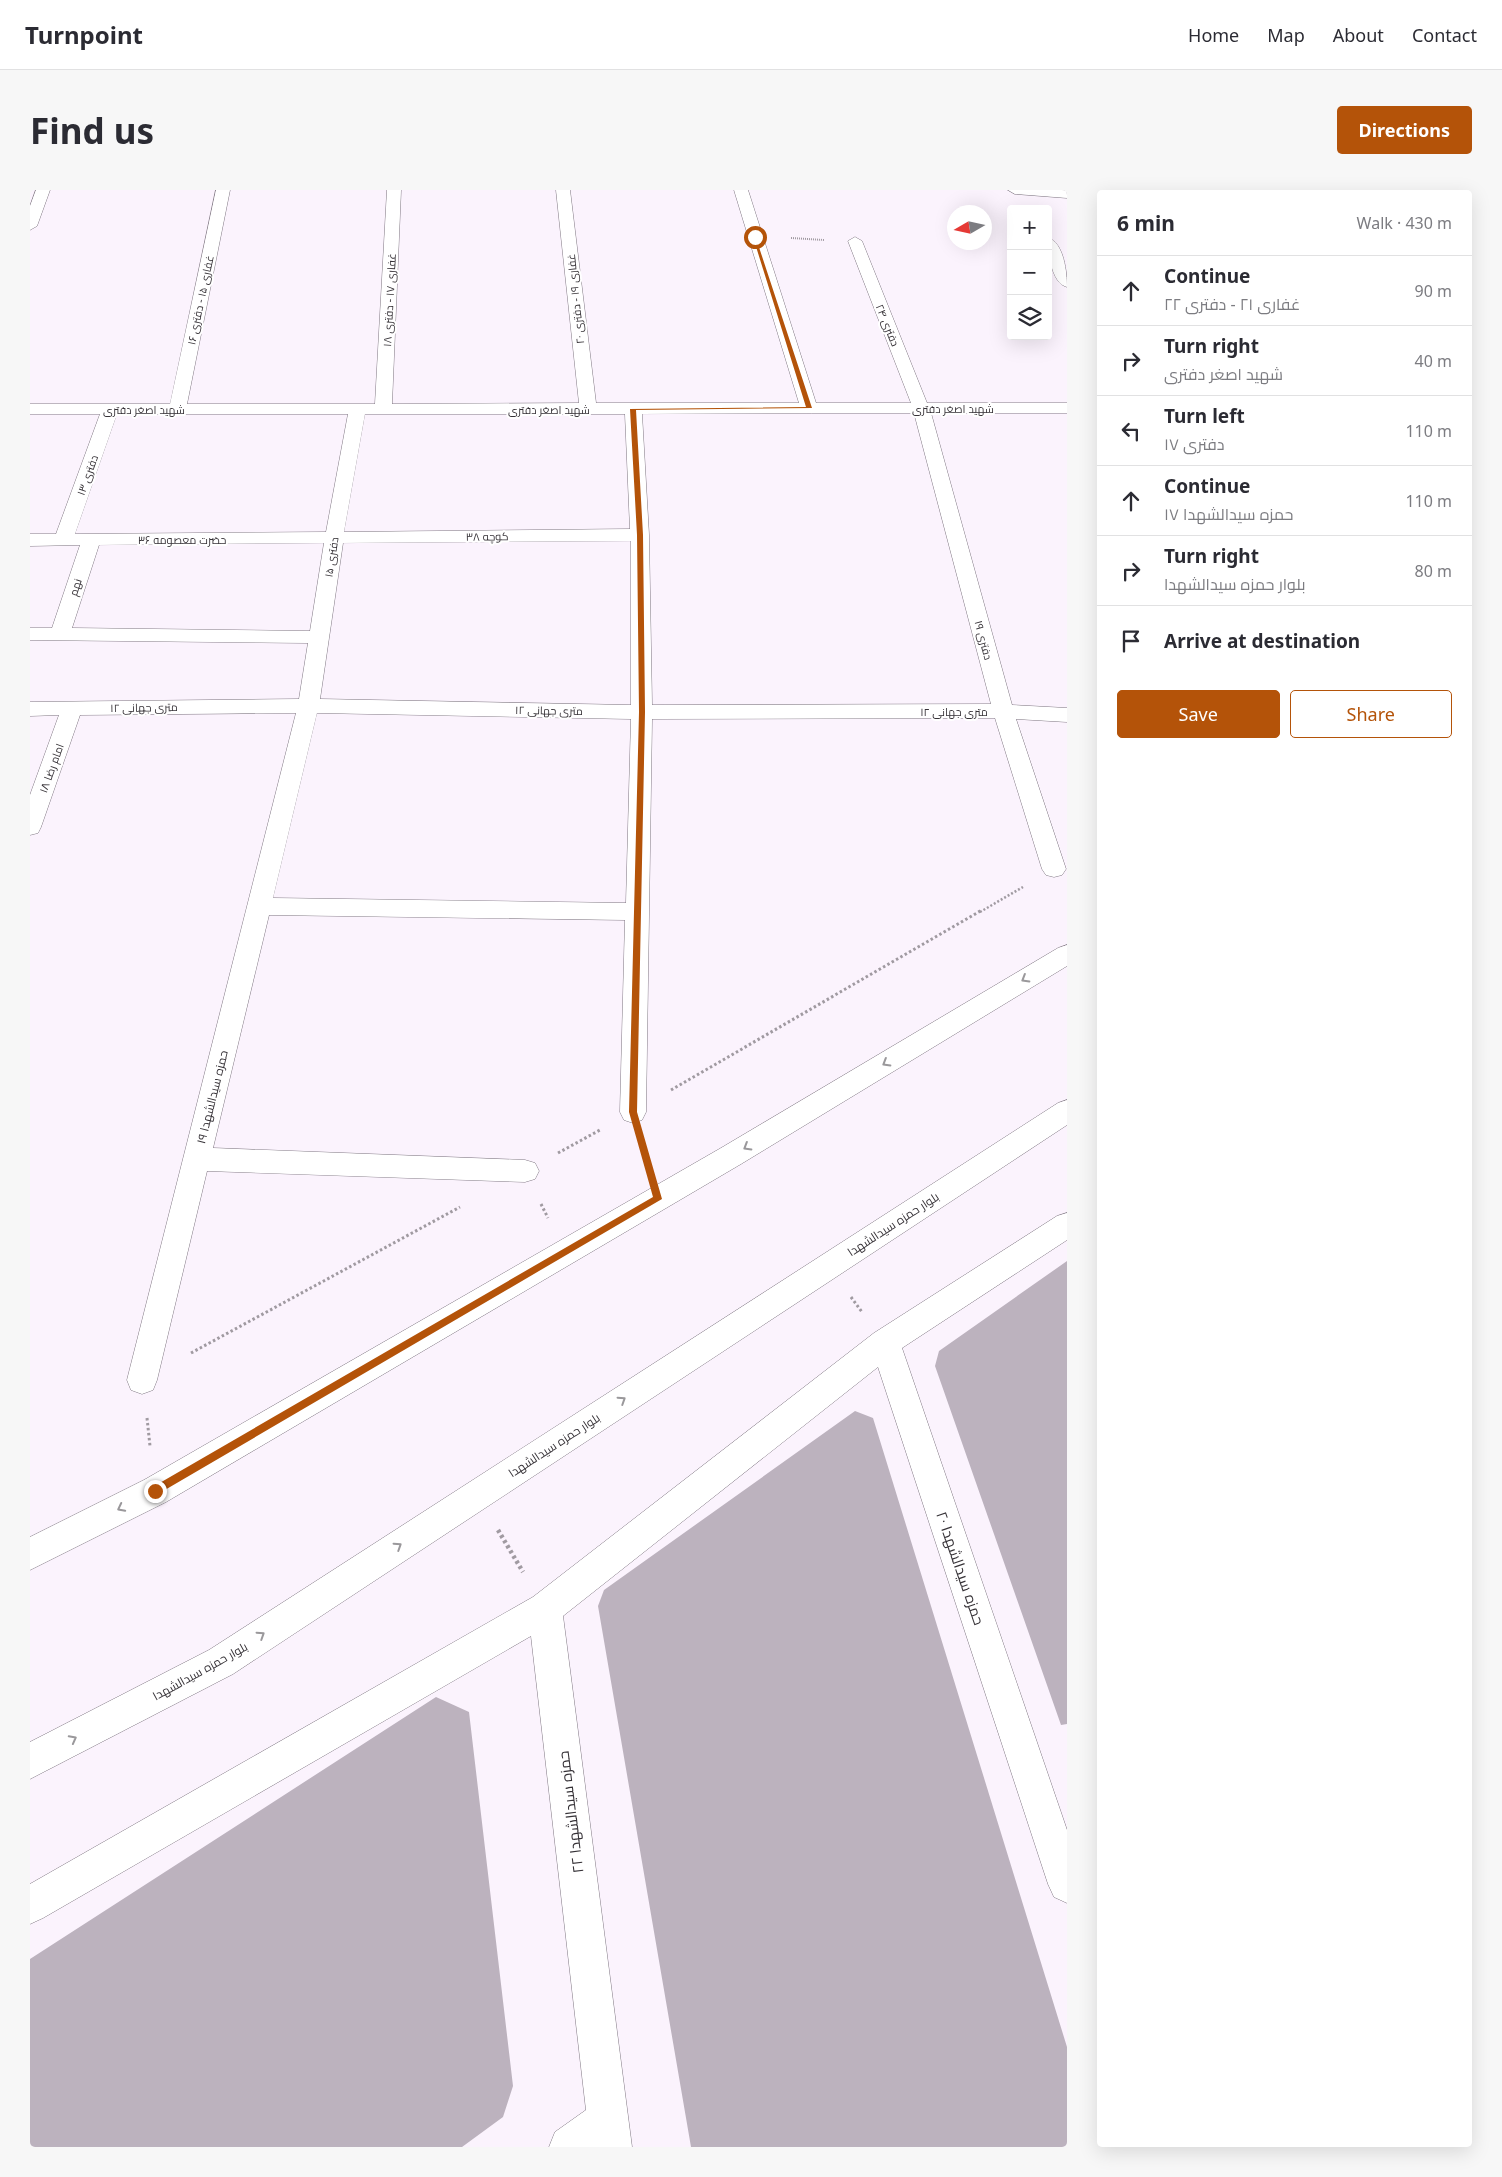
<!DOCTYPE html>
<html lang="en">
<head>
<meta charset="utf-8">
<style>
	body { margin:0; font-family:"Noto Sans",Cairo,sans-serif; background:#f7f7f7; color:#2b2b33 }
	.controls { position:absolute; right:15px; top:15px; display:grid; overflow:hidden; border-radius:5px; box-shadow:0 5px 20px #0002 }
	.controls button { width:45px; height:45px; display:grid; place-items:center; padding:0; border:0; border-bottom:1px solid #e1e1e2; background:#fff; color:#2b2b33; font:25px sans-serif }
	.compass { position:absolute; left:917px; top:15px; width:45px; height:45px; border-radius:50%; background:#fff; box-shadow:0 5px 20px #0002; rotate:261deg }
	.stop { position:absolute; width:15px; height:15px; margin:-11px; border:4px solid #b45309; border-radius:50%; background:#fff }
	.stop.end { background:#b45309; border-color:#fff; box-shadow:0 1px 5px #0008 }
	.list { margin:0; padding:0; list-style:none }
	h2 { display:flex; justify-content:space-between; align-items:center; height:65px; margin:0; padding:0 20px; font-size:21px }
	h2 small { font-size:16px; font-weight:400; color:#7c7c81 }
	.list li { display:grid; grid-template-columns:32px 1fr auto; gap:15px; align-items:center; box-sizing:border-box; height:70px; padding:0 20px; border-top:1px solid #e1e1e2 }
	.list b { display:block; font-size:19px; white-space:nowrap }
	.list p { margin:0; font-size:16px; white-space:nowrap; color:#7c7c81 }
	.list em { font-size:16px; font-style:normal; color:#7c7c81 }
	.actions { display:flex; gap:10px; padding:15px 20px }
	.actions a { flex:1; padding:11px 0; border:1px solid #b45309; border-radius:5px; text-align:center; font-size:18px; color:#b45309 }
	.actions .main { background:#b45309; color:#fff }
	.icon { flex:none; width:28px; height:28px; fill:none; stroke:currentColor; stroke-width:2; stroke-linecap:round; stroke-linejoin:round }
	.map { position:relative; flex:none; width:1037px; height:1957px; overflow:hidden; border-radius:5px }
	header { display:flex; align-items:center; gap:30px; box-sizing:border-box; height:70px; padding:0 25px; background:#fff; border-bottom:1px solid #e1e1e2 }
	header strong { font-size:24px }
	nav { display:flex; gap:28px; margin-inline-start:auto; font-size:18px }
	.intro { display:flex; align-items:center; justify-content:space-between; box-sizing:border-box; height:120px; padding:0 30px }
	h1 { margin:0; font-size:35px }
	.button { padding:12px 22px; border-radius:5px; background:#b45309; color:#fff; font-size:18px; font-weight:700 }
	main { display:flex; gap:30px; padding:0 30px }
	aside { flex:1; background:#fff; border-radius:5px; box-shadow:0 5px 20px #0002 }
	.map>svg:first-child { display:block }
	.building { fill:#bcb2be }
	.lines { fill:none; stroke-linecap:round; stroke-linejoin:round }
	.minor-casing { stroke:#807883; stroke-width:1 }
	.major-casing { stroke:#807883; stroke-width:1 }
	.path-far3 { stroke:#a09aa1; stroke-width:2; stroke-dasharray:1 1; stroke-linecap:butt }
	.path-far2 { stroke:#a09aa1; stroke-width:2.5; stroke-dasharray:2 2; stroke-linecap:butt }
	.path-far1 { stroke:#a09aa1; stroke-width:3; stroke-dasharray:2.5 2.5; stroke-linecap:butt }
	.path { stroke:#a09aa1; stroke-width:4.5; stroke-dasharray:3 3; stroke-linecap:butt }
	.minor { fill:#fff; fill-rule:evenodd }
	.major { fill:#fff; fill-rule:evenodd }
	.oneway { stroke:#9a989b }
	.route { fill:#b45309 }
	.labels { text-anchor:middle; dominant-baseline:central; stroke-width:4; stroke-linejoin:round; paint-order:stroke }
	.far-street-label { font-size:11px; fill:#363237; stroke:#fff }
	.street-label { font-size:12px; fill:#363237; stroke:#fff }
	.near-street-label { font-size:15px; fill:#363237; stroke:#fff }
</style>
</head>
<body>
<header>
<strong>Turnpoint</strong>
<nav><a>Home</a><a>Map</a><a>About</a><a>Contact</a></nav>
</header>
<div class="intro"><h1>Find us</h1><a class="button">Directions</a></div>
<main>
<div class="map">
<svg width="1037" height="1957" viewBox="0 0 1037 1957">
	<rect width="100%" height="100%" fill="#fbf3fd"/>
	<path class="building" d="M1037,1071V1534L1031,1535L905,1176L909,1161Z
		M825,1221L843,1228L1037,1857V1957H661L568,1416L574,1400Z
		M406,1507L439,1522L483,1896L473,1927L432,1957H0V1769Z"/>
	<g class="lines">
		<g class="minor-casing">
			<path id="minor" d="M6,0H20L7,36L0,40V16Z
				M186,0H200L157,214H345L357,0H371L362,214L549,213L526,0H540L566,213H769L704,0H718L786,213H881L818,51L825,47L832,51L897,213H1037V223H901L982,515L1037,518V532L986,529L1036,679L1032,685L1024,687L1016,685L1012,679L965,528L622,529L616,922L612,930L603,933L594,930L590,922L595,730L239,725L183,958L495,970L505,973L509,981L505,989L495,992L177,981L127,1190L123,1200L112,1204L101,1200L97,1190L266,523L50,525L11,637L8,643L0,645V605L29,525L0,526V512L269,509L278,453L0,450V438H22L50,355L0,356V344H26L70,224H0V214H140ZM782,223H884L961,514L622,515L619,345L612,224ZM87,224H318L296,342L45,344ZM335,224H595L600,339L314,342ZM601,351V515L290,509L313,353ZM294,353L280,441L42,438L69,355ZM287,523L601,529L596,713L243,708Z
				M978,0H1037V8L985,4Z
				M1018,48C1034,52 1037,83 1037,97C1021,93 1018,62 1018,48Z
				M1037,1023V1050L872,1158L1037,1640V1713L1024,1707L1018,1694L848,1177L533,1426L602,1957H519L525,1942L556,1920L501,1446L13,1728L0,1734V1694L503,1407L844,1143L1027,1026Z"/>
		</g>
		<g class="major-casing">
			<path id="major" d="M1037,755V776L711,974L136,1312L0,1380V1347L114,1290L691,958L1028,758Z
				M1037,910V935L203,1484L0,1589V1552L179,1460L1028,913Z"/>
		</g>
		<path class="path-far3" d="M761,48L794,50"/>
		<path class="path-far2" d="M950,722L993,697"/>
		<path class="path-far1" d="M641,900L952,720
			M613,956L617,972
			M528,963L570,940
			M511,1014L518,1028
			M821,1107L832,1122
			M161,1163L430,1017
			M117,1228L120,1256"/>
		<path class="path" d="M468,1340L493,1382"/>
		<use href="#minor" class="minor"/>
		<use href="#major" class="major"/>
	</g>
	<defs><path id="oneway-chevron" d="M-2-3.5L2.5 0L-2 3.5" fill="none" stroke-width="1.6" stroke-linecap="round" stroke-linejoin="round" transform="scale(1.25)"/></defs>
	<g class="oneway">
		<use href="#oneway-chevron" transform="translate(995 789) rotate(149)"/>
		<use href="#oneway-chevron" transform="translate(856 873) rotate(149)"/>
		<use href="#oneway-chevron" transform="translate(717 957) rotate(149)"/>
		<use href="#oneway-chevron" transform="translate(592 1210) rotate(-33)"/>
		<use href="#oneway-chevron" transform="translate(91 1318) rotate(153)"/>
		<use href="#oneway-chevron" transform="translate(368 1356) rotate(-33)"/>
		<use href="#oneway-chevron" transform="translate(231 1445) rotate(-33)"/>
		<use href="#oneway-chevron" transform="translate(43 1549) rotate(-28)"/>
	</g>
	<path class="route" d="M725,45L782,218L606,220L613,345L615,522L607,922L632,1009L128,1304H121V1298L623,1007L599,922L609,522L607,345L600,219L776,217L723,47Z"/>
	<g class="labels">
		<g class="far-street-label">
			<text transform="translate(545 109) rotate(-96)">غفاری ۱۹ - دفتری ۲۰</text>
			<text transform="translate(170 110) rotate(-78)">غفاری ۱۵ - دفتری ۱۶</text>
			<text transform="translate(359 110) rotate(-87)">غفاری ۱۷ - دفتری ۱۸</text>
			<text transform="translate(858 135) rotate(68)">دفتری ۲۴</text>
			<text x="923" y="218">شهید اصغر دفتری</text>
			<text x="114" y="219">شهید اصغر دفتری</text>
			<text x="519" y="219">شهید اصغر دفتری</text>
			<text transform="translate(57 285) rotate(-70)">دفتری ۱۳</text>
			<text transform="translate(457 346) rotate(-1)">کوچه ۳۸</text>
			<text x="152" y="349">حضرت معصومه ۳۶</text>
			<text transform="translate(301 367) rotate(-81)">دفتری ۱۵</text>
			<text transform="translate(45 397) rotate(-72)">نهم</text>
			<text transform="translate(954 450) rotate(75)">دفتری ۱۹</text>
			<text transform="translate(114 517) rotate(-1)">۱۲ متری جهانی</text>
			<text transform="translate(519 520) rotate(1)">۱۲ متری جهانی</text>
			<text x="924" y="521">۱۲ متری جهانی</text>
			<text transform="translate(21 578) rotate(-70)">امام رضا ۱۸</text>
		</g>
		<g class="street-label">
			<text transform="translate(182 907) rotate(-76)">حمزه سیدالشهدا ۱۹</text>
			<text transform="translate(863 1034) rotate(-33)">بلوار حمزه سیدالشهدا</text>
			<text transform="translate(524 1255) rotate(-33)">بلوار حمزه سیدالشهدا</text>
			<text transform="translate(170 1481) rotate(-29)">بلوار حمزه سیدالشهدا</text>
		</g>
		<g class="near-street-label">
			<text transform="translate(931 1378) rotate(71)">حمزه سیدالشهدا ۲۰</text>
			<text transform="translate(540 1622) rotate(-97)">حمزه سیدالشهدا ۲۲</text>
		</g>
	</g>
</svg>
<div class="controls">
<button>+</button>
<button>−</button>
<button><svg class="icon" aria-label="layers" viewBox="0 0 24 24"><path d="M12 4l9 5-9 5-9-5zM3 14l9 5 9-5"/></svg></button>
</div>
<svg class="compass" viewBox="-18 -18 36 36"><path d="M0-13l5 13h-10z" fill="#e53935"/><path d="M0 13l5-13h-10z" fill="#7c7c81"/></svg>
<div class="stop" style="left:725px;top:47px"></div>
<div class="stop end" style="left:125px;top:1301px"></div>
</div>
<aside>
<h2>6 min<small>Walk · 430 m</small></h2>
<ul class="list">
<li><svg class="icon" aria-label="ahead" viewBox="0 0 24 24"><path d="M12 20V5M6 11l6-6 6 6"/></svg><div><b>Continue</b><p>غفاری ۲۱ - دفتری ۲۲</p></div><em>90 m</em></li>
<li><svg class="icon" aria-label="right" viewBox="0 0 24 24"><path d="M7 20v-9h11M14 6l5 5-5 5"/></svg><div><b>Turn right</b><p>شهید اصغر دفتری</p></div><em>40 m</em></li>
<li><svg class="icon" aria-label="left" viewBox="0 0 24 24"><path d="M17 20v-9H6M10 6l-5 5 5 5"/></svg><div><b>Turn left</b><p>دفتری ۱۷</p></div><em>110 m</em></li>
<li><svg class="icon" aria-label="ahead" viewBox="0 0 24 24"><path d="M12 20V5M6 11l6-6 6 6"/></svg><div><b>Continue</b><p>حمزه سیدالشهدا ۱۷</p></div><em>110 m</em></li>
<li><svg class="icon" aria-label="right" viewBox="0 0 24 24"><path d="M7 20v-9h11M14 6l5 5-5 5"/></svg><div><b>Turn right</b><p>بلوار حمزه سیدالشهدا</p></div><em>80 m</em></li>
<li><svg class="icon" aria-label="arrive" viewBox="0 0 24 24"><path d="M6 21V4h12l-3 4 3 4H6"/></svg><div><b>Arrive at destination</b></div></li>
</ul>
<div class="actions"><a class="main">Save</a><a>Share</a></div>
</aside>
</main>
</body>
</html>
